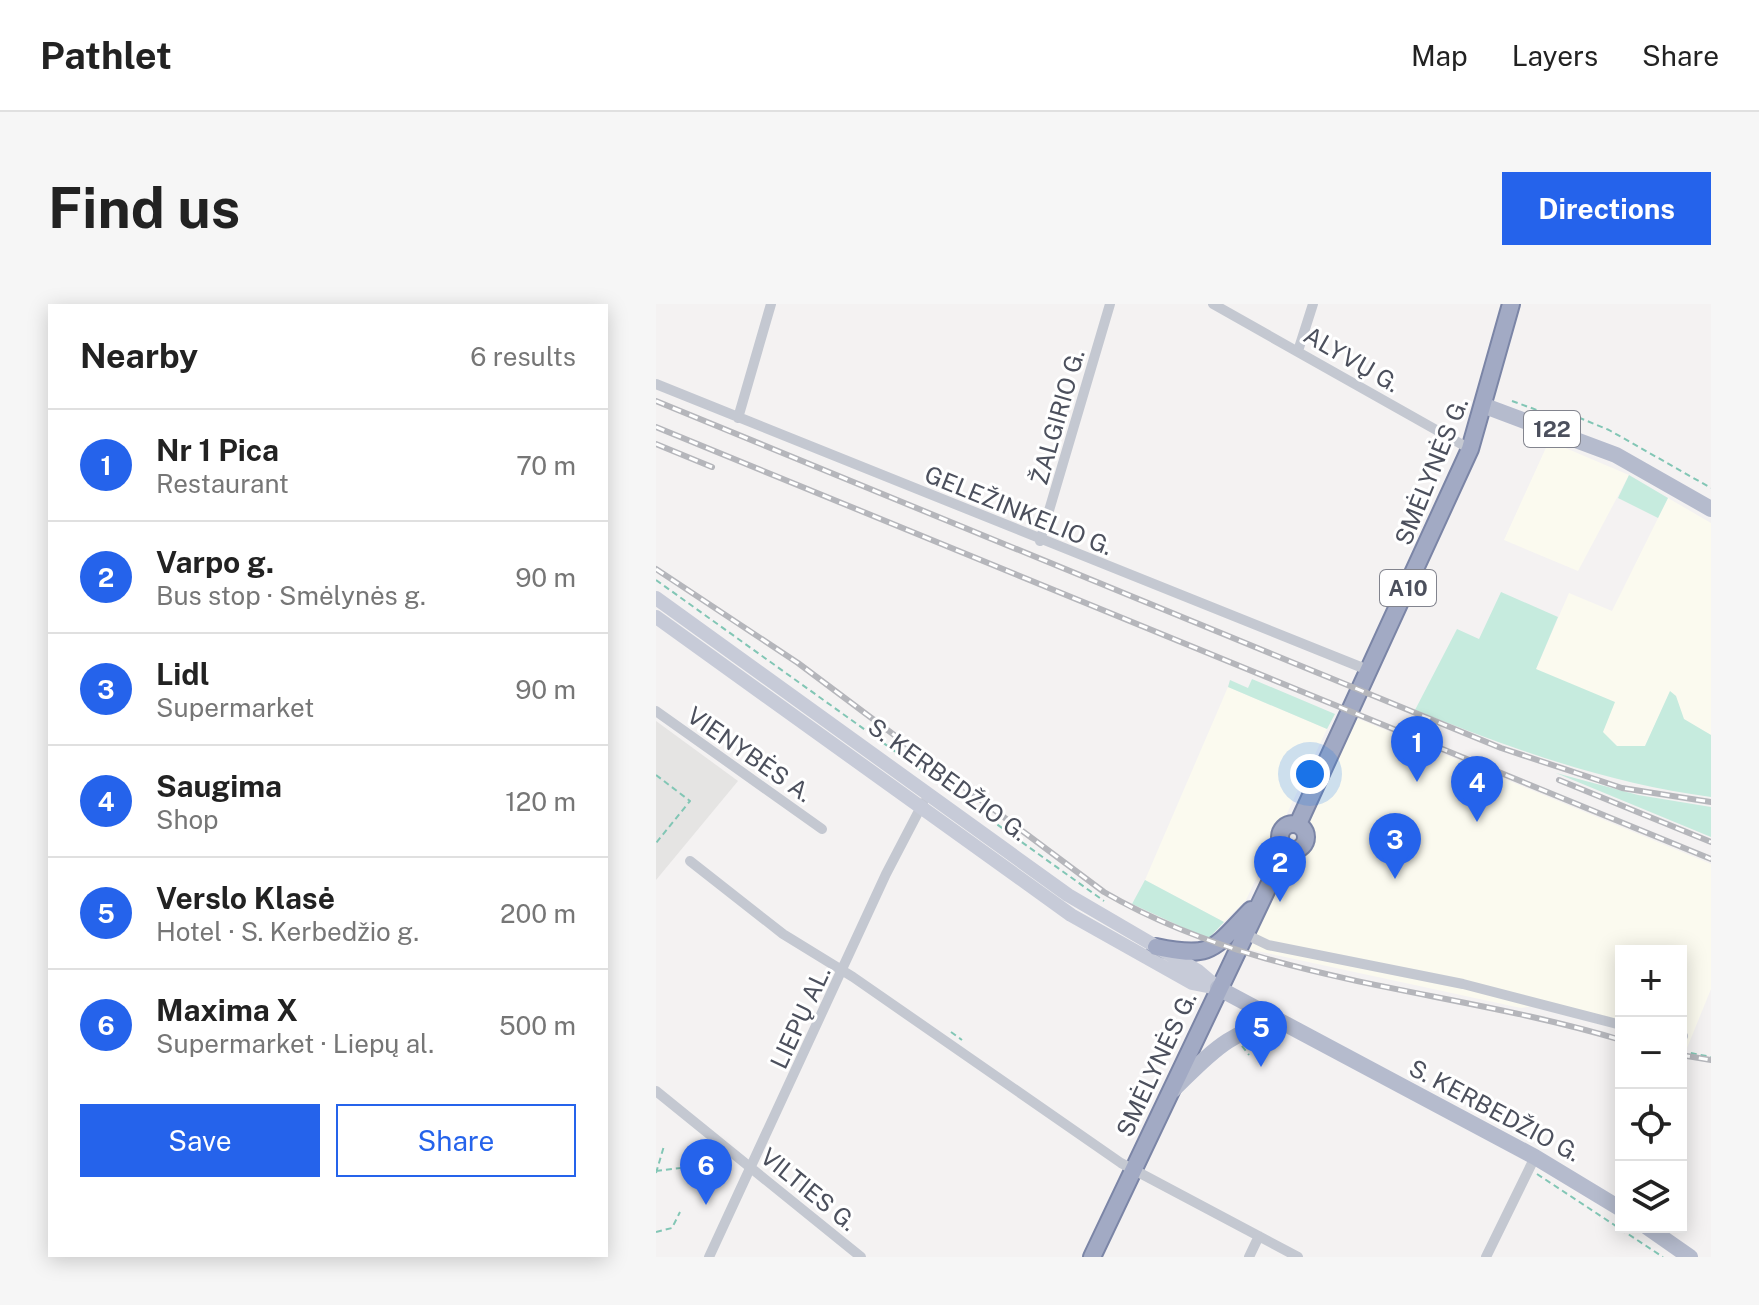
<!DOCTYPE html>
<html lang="en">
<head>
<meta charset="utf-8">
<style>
	body { margin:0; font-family:"Public Sans",sans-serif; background:#f6f6f6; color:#222 }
	.controls { position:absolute; right:24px; bottom:24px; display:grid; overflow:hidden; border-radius:0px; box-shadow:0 4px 20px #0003 }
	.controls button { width:72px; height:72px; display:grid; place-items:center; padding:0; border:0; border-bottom:2px solid #e0e0e0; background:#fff; color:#222; font:40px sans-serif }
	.you { position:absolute; left:654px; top:470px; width:28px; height:28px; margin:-20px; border:6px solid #fff; border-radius:50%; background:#1a73e8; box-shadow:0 0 0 12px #1a73e833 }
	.badge { display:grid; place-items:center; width:52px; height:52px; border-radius:50%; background:#2563eb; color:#fff; font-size:26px; font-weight:700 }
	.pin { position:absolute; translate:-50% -66px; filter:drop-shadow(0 2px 4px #0008) }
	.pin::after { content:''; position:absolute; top:42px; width:28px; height:24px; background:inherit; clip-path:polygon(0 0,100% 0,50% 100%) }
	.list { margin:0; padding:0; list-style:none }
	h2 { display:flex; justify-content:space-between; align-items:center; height:104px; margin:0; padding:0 32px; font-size:34px }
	h2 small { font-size:26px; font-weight:400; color:#767676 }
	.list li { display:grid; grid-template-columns:52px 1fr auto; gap:24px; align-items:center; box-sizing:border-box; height:112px; padding:0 32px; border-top:2px solid #e0e0e0 }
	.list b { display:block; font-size:30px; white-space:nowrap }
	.list p { margin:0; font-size:26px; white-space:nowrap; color:#767676 }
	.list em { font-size:26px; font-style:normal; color:#767676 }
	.actions { display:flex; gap:16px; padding:24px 32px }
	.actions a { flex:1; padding:18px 0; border:2px solid #2563eb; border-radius:0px; text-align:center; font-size:28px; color:#2563eb }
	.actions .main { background:#2563eb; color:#fff }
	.icon { flex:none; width:44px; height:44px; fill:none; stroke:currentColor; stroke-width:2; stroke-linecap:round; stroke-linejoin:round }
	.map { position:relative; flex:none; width:1055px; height:953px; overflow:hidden; border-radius:0px }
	header { display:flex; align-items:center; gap:48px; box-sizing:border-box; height:112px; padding:0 40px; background:#fff; border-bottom:2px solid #e0e0e0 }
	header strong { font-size:38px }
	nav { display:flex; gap:44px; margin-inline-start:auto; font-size:28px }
	.intro { display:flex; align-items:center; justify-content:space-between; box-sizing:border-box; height:192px; padding:0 48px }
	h1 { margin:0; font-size:56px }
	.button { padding:20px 36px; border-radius:0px; background:#2563eb; color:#fff; font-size:28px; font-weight:700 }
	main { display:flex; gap:48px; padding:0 48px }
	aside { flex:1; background:#fff; border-radius:0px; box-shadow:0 4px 20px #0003 }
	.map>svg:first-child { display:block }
	.commercial { fill:#fbfaef }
	.education { fill:#e5e4e3 }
	.green { fill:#c6ebde }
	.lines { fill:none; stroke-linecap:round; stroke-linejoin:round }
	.trunk-casing { stroke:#7b85a6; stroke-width:20 }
	.path { stroke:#82c6b5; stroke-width:2; stroke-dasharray:6 4; stroke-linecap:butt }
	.minor { stroke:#c4c8d1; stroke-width:10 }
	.secondary { stroke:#c7cbd8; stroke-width:14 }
	.primary { stroke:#b5bbcd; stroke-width:16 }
	.trunk { stroke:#a2aac4; stroke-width:16 }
	.rail-casing { stroke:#b5b6bb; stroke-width:6 }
	.rail { stroke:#fff; stroke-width:3; stroke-dasharray:9; stroke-linecap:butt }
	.labels { text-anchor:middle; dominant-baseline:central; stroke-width:6; stroke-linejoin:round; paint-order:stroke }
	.shield { fill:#fff; stroke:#82848e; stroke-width:2 }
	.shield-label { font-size:22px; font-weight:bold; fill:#4c505d }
	.street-label { font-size:24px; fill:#4c505d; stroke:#fff }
</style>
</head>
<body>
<header>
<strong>Pathlet</strong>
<nav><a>Map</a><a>Layers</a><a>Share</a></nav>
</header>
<div class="intro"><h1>Find us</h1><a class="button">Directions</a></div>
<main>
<aside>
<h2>Nearby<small>6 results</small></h2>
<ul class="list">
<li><span class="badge">1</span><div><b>Nr 1 Pica</b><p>Restaurant</p></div><em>70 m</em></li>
<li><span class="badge">2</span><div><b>Varpo g.</b><p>Bus stop · Smėlynės g.</p></div><em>90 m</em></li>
<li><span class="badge">3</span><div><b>Lidl</b><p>Supermarket</p></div><em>90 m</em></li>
<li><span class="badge">4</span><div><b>Saugima</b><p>Shop</p></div><em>120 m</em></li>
<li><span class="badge">5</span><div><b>Verslo Klasė</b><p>Hotel · S. Kerbedžio g.</p></div><em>200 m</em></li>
<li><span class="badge">6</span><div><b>Maxima X</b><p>Supermarket · Liepų al.</p></div><em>500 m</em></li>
</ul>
<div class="actions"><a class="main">Save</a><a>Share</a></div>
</aside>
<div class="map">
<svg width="1055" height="953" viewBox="0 0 1055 953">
	<rect width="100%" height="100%" fill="#f4f2f2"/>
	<path class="commercial" d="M893,137L973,171L922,267L848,236Z
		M1012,194L1055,219V431L1027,415L1020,392L1014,388L989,442H961L880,365L913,289L956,307Z
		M572,383L671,425L590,596L568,618L489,576Z
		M698,413L1055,560V685L1031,744L1025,742V647H965V726L878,702L865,704L592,645L634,558L652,549L658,537L653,516Z"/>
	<path class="education" d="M0,417L82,477L0,576Z"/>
	<path class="green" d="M973,171L1012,194L1002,214L962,194Z
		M845,288L902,313L880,365L959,398L947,428L961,442H989L1014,387L1020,392L1028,415L1055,431V493C951,479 856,445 759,406L801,325L823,335Z
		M596,375L679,410L671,425L572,383L574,376L592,384Z
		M900,469L982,491L1055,503V533Z
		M489,576L568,618L552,635L476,600Z"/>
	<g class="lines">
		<g class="trunk-casing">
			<path id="trunk" d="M624 533a13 13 0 1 1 26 0a13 13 0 1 1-26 0Z
				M642,520L814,145L855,0
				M500,643C557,655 557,645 595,606
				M436,953L630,545"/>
		</g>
		<path class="path" d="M856,97L903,114L919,112L953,126L1055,184
			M0,276L448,597
			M0,471L34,497L0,539
			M295,728L306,736
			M586,742L593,751
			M1025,747L1055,753
			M0,867L33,863
			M0,869L8,842
			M881,870L1007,953
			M0,928L16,924L24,908"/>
		<path class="minor" d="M557,0L814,145
			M642,47L657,0
			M0,80L712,366
			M82,114L115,0
			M384,237L454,0
			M0,407L166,525
			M34,557L127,630L197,673L465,859L642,953
			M589,630L612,641L807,680L965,721
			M1025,732H1027
			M0,787L205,953
			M53,953L230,570L267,499
			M593,953L603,932
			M830,953L879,853"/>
		<path class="secondary" d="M0,294L412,591L542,667L562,684
			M0,313L415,611L536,679L561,684"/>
		<path class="primary" d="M829,102L960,151L1055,205
			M562,684L879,853L965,905
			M517,786C551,753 577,721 627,720
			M991,923L1034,953"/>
		<use href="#trunk" class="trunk"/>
		<g class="rail-casing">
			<path id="rail" d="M0,97L845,444L966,484L1055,498
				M0,123L1055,555
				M0,140L56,163
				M0,265L142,359L448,588C606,680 793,684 965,736
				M903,476L1055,538
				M1025,751L1055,756"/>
		</g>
		<use href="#rail" class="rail"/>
	</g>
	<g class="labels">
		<g class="shield">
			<rect x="868" y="107" width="56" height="36" rx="6"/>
			<rect x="724" y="266" width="56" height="36" rx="6"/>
		</g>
		<g class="shield-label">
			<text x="896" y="125">122</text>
			<text x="752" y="284">A10</text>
		</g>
		<g class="street-label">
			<text transform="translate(696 55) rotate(30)">ALYVŲ G.</text>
			<text transform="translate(401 113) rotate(-74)">ŽALGIRIO G.</text>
			<text transform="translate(775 167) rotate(-68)">SMĖLYNĖS G.</text>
			<text transform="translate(363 206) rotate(22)">GELEŽINKELIO G.</text>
			<text transform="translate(94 450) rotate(35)">VIENYBĖS A.</text>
			<text transform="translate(292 475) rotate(36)">S. KERBEDŽIO G.</text>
			<text transform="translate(144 713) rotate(-65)">LIEPŲ AL.</text>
			<text transform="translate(500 760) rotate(-65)">SMĖLYNĖS G.</text>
			<text transform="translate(839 806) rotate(28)">S. KERBEDŽIO G.</text>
			<text transform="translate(153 885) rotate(39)">VILTIES G.</text>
		</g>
	</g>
</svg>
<div class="controls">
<button>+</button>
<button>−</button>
<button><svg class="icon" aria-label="locate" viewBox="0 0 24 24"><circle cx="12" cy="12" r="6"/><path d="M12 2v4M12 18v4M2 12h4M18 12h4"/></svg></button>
<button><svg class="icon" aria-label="layers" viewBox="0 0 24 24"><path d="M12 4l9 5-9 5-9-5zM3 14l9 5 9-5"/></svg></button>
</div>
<div class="you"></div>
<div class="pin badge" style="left:761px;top:478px">1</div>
<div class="pin badge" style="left:624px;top:598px">2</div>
<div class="pin badge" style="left:739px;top:575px">3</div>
<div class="pin badge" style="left:821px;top:518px">4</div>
<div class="pin badge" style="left:605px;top:763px">5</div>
<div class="pin badge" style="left:50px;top:901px">6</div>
</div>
</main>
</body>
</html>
